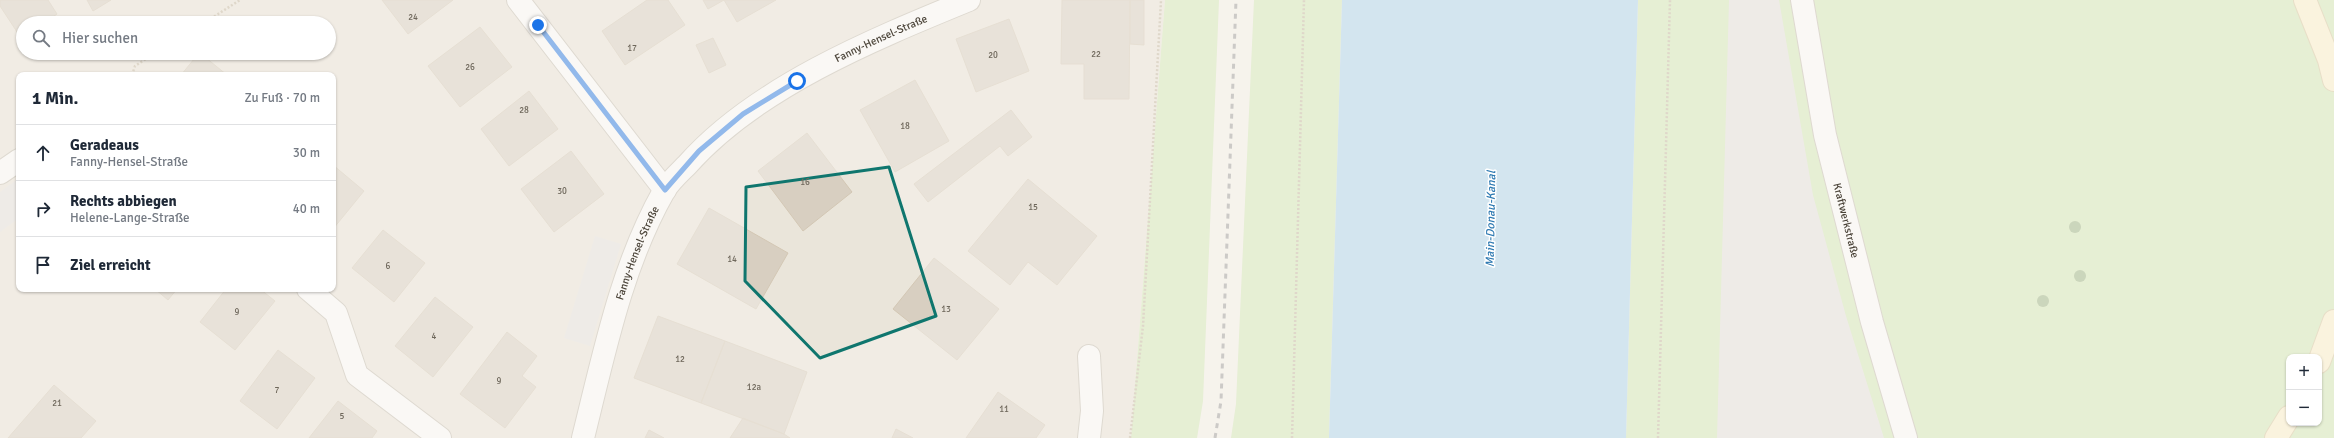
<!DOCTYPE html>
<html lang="de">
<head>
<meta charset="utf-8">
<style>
	body { margin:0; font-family:Signika,sans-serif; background:#f2f2f3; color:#1f2937 }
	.controls { position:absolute; right:12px; bottom:12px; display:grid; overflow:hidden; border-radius:8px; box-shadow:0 1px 3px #0004 }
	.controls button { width:36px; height:36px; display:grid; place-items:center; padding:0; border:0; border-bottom:1px solid #e0e1e3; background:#fff; color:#1f2937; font:20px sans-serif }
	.stop { position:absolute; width:12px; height:12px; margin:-9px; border:3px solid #1a73e8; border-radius:50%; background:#fff }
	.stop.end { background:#1a73e8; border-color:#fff; box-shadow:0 1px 4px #0008 }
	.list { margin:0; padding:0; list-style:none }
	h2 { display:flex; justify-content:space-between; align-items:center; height:52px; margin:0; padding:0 16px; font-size:17px }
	h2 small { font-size:13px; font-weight:400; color:#747a83 }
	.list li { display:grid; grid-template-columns:26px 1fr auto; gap:12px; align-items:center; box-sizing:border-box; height:56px; padding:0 16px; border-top:1px solid #e0e1e3 }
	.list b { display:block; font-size:15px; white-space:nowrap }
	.list p { margin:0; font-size:13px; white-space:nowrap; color:#747a83 }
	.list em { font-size:13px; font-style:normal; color:#747a83 }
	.icon { flex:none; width:22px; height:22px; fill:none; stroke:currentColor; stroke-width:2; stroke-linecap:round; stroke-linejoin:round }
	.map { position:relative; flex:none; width:2334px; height:438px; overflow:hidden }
	.search { position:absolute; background:#fff; box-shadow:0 1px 3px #0004; left:16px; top:16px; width:320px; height:44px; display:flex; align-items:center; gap:10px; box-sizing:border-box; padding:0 14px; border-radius:22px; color:#747a83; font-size:15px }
	.panel { position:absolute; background:#fff; box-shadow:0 1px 3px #0004; left:16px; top:72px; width:320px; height:220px; border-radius:8px }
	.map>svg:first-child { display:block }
	.residential { fill:#eae5da; fill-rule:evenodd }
	.green { fill:#d2eab5; fill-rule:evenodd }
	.parking { fill:#e5e3e0 }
	.water { fill:#a9d4f2 }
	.building { fill:#d8cfc1; stroke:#d3c7b4 }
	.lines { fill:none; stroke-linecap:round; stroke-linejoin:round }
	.street-casing { stroke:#c2bbae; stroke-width:24 }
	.secondary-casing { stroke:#d6c79b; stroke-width:24 }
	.path { stroke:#c4b79f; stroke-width:2.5; stroke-dasharray:2 2; stroke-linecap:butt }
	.street { stroke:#fff; stroke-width:22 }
	.secondary { stroke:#fff3cd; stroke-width:22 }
	.rail { stroke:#9a9a9a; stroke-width:3; stroke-dasharray:5 5; stroke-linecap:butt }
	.tree { fill:#97b381 }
	.route { stroke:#1a73e8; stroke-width:5 }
	.marked { fill:none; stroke:#0f766e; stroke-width:3; stroke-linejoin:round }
	.labels { text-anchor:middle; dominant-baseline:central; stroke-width:3; stroke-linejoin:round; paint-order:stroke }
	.number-label { font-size:9px; fill:#6e675b }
	.street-label { font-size:11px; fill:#4b4439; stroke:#fff }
	.water-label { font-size:12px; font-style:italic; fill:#2e7ab2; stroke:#fff }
</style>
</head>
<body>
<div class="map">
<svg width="2334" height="438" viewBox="0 0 2334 438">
	<rect width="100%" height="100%" fill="#f6f3ec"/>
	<path class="residential" d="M0,0H1165L1131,438H0ZM23,23H329V53H23ZM19,75H333V289H19Z"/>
	<path class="green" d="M1165,0H1219L1203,401L1197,438H1131Z
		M1254,0H1342L1329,438H1231L1236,404Z
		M1638,0H2334V438H1626ZM2289,357H2319V423H2289Z"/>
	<path class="parking" d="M1729,0H1779L1813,195L1846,316L1884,438H1717Z
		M19,178V218L0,232V192Z
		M595,236L621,244L590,346L564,338Z"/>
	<path class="water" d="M1342,0H1638L1626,438H1329Z"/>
	<path class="building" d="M0,0H48L57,14L44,23H23V36L21,38L0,6Z
		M87,0H111L93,11Z
		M382,0H453L408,34Z
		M647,0H668L685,25L625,65L602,31Z
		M703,0H776L737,22L724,0L708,9Z
		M1062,0H1130L1129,99H1084V64H1061Z
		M1130,0H1144V45L1130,44Z
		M1009,19L1029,71L976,92L956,39Z
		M480,27L512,67L460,107L428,66Z
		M713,38L726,65L709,73L696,45Z
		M199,53H200L227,75H181Z
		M915,80L949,141L895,172L860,110Z
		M529,91L558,129L509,166L481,129Z
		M1011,110L1032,137L1008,156L1000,146L928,202L914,184Z
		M807,133L852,192L803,231L758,171Z
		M571,151L604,194L554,232L521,189Z
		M333,165L364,191L333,229Z
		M1028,179L1097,236L1057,285L1028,262L1010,285L968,251Z
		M709,208L788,253L756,309L677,264Z
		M383,230L425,263L394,302L352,268Z
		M934,258L999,309L957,360L893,309Z
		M155,289H177L168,300Z
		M226,289H260L275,301L235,350L200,322Z
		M435,297L473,327L433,377L395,346Z
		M658,316L725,341L701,403L634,378Z
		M507,332L537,356L522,376L536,387L505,428L460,394Z
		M725,341L807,372L784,434L701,403Z
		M278,350L315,378L277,429L240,401Z
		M54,385L96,421L81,438H8Z
		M998,392L1045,425L1036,438H966Z
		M338,401L377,431L372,438H309Z
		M743,418L784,434L790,438H730Z
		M896,429L913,438H892Z
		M649,430L664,438H645Z"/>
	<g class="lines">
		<g class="street-casing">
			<g id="street">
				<path d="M518,0L665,190"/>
				<path id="s1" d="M1802,0L1825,135L1872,322L1906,438"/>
				<path d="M0,173L19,160"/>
				<path d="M308,289L336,313L357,375L440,438"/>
				<path d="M1089,356L1092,411L1089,438"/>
				<path id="s2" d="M583,438C604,354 621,267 664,191C669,182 679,173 687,165C756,87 874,39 969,0"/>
			</g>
		</g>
		<g class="secondary-casing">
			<path id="secondary" d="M2305,0L2329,60L2334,80
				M2319,362L2334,321
				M2276,438L2289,417"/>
		</g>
		<path class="path" d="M204,23L240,0
			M132,75L135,66L155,53
			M1130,438L1143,326L1161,0
			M1292,438L1304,0
			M1658,438L1670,0"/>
		<use href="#street" class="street"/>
		<use href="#secondary" class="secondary"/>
		<path class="rail" d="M1215,438L1221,401L1236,0"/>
	</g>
	<g class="tree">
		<circle cx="2075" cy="227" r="6"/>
		<circle cx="2080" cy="276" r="6"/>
		<circle cx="2043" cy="301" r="6"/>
	</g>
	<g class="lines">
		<path class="route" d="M538,25L665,190L699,151L743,114L797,81"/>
	</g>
	<path d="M0 0H2334V438H0ZM889,167L936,316L820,358L745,281L746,187Z" fill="#f6f3ec" fill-opacity=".55" fill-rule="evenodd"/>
	<path class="marked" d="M889,167L936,316L820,358L745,281L746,187Z"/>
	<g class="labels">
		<g class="number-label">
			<text x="413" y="17">24</text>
			<text x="632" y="48">17</text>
			<text x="1096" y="54">22</text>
			<text x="993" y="55">20</text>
			<text x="470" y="67">26</text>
			<text x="524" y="110">28</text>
			<text x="905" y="126">18</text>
			<text x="805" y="182">16</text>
			<text x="562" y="191">30</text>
			<text x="1033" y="207">15</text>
			<text x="732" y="259">14</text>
			<text x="388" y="266">6</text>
			<text x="946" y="309">13</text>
			<text x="237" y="312">9</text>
			<text x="434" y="336">4</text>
			<text x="680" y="359">12</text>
			<text x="499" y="381">9</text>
			<text x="754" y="387">12a</text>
			<text x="277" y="390">7</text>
			<text x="57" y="403">21</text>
			<text x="1004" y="409">11</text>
			<text x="342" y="416">5</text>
		</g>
		<g class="street-label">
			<text stroke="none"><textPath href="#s2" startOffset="529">Fanny-Hensel-Straße</textPath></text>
			<text stroke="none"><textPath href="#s1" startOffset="225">Kraftwerkstraße</textPath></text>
			<text stroke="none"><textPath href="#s2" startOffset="193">Fanny-Hensel-Straße</textPath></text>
		</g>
		<g class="water-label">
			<text transform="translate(1491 219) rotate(-89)">Main-Donau-Kanal</text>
		</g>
	</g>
</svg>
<div class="controls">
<button>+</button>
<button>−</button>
</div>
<div class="stop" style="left:797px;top:81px"></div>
<div class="stop end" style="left:538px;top:25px"></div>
<div class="search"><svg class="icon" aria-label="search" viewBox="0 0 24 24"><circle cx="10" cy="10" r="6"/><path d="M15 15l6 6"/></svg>Hier suchen</div>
<section class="panel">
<h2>1 Min.<small>Zu Fuß · 70 m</small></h2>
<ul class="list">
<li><svg class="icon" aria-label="ahead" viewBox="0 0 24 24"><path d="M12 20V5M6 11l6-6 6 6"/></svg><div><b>Geradeaus</b><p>Fanny-Hensel-Straße</p></div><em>30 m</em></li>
<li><svg class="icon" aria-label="right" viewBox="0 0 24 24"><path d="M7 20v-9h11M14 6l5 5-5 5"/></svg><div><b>Rechts abbiegen</b><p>Helene-Lange-Straße</p></div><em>40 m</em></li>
<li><svg class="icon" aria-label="arrive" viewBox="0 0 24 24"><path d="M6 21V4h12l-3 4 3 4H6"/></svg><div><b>Ziel erreicht</b></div></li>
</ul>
</section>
</div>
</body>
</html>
